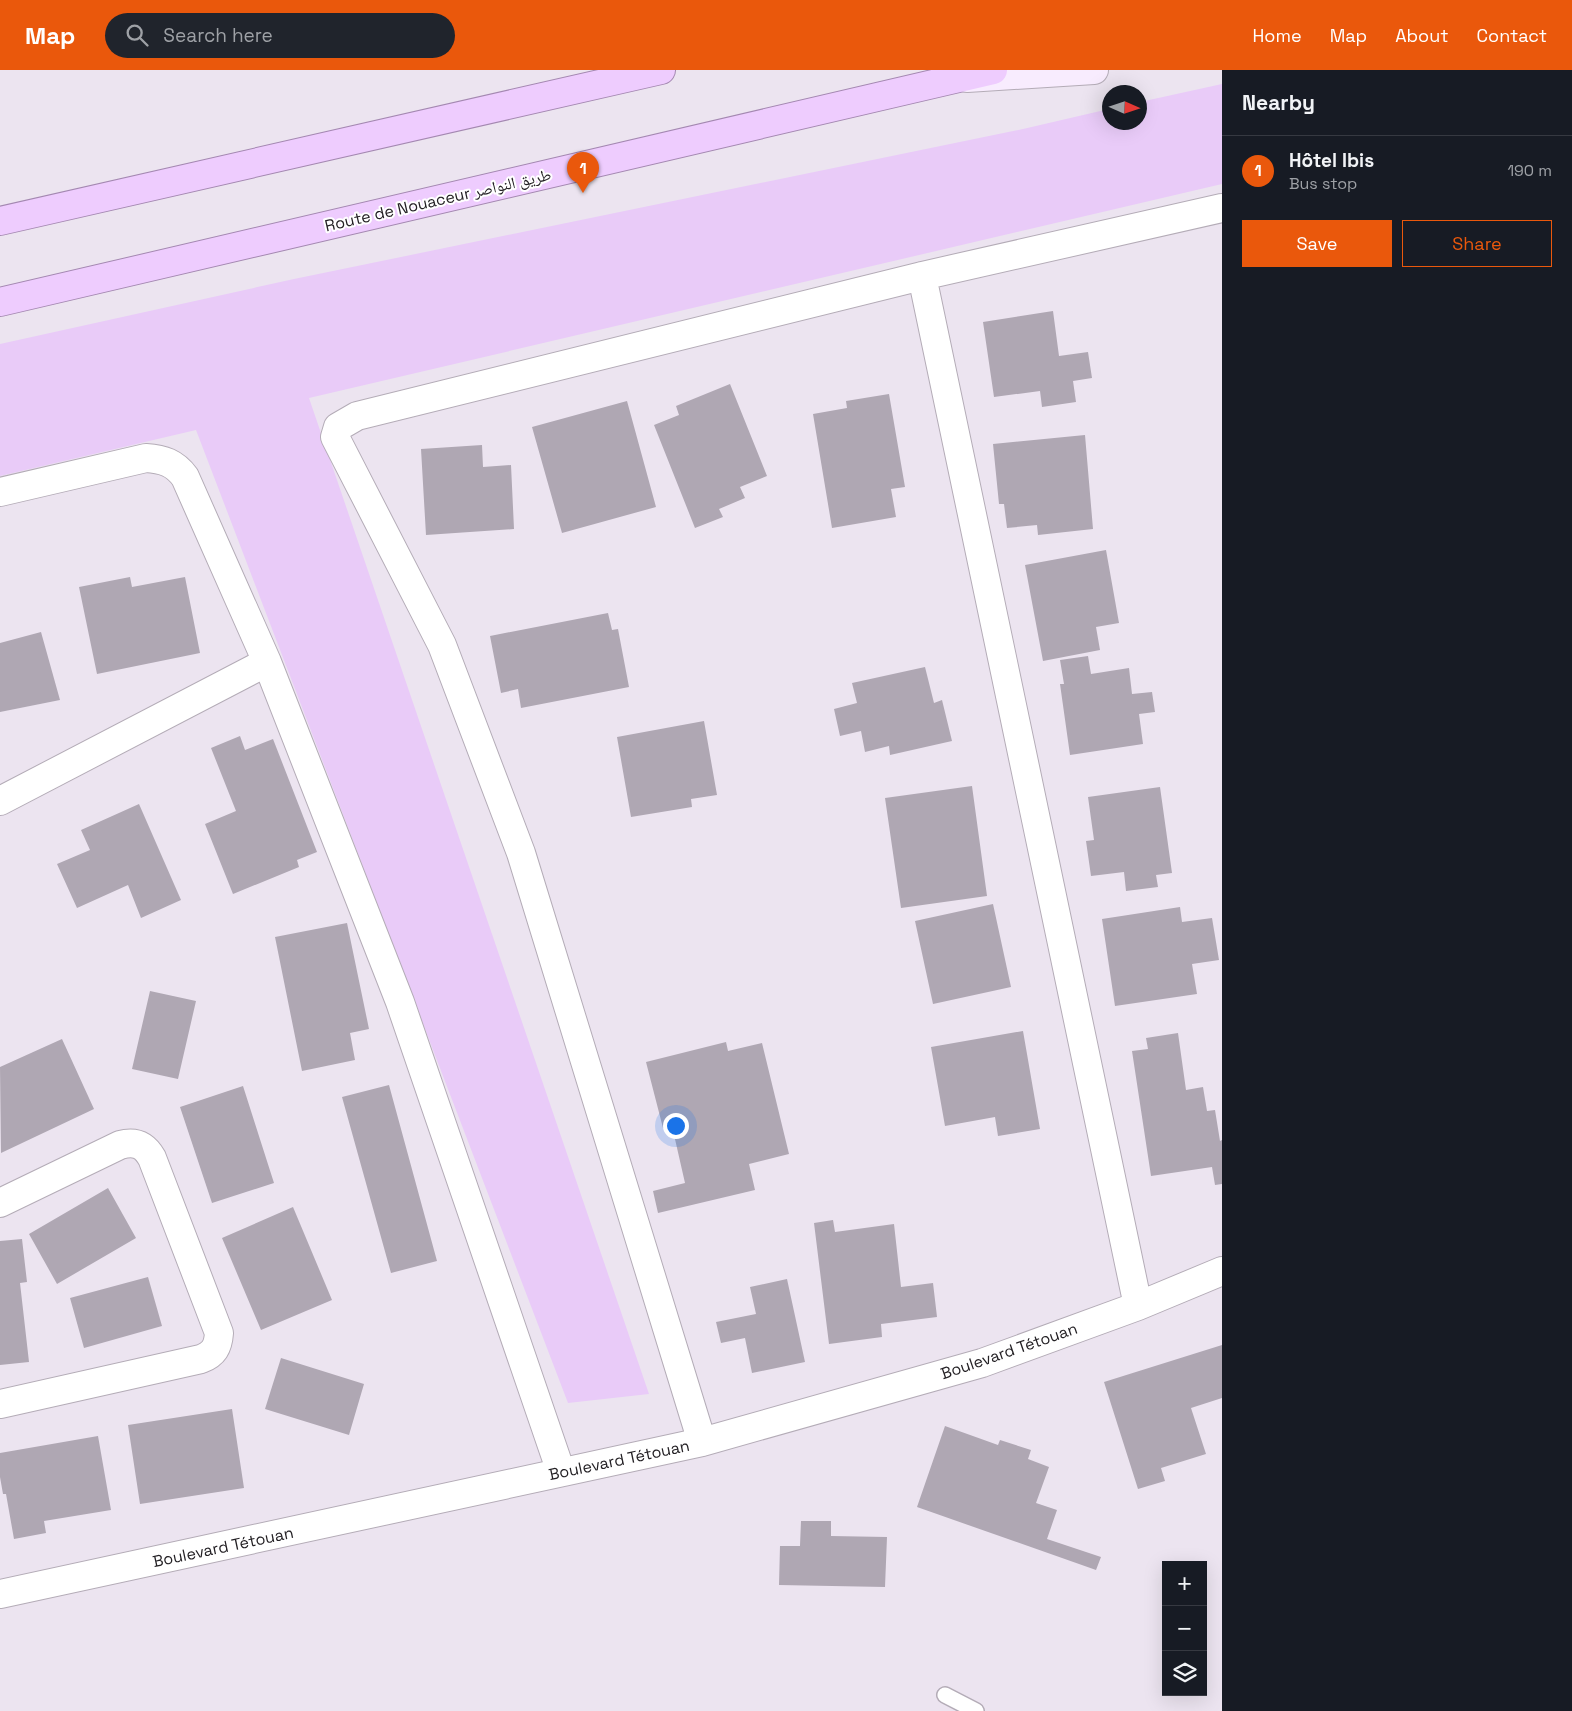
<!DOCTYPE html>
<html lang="en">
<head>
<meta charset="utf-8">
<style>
	body { margin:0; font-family:"Space Grotesk","Noto Naskh Arabic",sans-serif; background:#20242c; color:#f1f3f6 }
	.controls { position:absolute; right:15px; bottom:15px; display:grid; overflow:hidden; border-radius:0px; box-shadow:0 5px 20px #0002 }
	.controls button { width:45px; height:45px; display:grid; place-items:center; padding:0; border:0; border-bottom:1px solid #363941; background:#171b24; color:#f1f3f6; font:25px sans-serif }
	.compass { position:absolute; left:1102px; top:15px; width:45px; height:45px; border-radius:50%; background:#171b24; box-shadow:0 5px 20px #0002; rotate:93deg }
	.you { position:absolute; left:675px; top:1055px; width:18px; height:18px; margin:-12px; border:4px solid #fff; border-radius:50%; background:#1a73e8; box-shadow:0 0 0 8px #1a73e833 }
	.badge { display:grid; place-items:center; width:32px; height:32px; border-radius:50%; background:#ea580c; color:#fff; font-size:16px; font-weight:700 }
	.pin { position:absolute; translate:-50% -41px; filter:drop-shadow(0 1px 2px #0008) }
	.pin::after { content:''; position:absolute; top:26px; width:18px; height:15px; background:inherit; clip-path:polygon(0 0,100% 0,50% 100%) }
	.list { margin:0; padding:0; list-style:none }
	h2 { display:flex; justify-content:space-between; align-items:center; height:65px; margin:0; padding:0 20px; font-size:21px }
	h2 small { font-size:16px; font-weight:400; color:#9ea1a6 }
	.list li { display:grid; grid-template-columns:32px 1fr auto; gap:15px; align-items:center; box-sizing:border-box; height:70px; padding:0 20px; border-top:1px solid #363941 }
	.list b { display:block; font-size:19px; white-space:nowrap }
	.list p { margin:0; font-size:16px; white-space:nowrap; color:#9ea1a6 }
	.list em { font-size:16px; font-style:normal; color:#9ea1a6 }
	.actions { display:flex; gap:10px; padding:15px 20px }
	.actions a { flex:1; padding:11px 0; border:1px solid #ea580c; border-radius:0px; text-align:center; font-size:18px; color:#ea580c }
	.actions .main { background:#ea580c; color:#fff }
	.icon { flex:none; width:28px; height:28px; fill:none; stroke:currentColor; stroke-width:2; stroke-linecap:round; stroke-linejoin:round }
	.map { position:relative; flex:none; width:1222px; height:1641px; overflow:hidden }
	header { display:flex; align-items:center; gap:30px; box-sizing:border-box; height:70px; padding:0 25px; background:#ea580c; color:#fff }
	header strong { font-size:24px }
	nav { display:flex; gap:28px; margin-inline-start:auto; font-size:18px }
	.search { width:350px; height:45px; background:#20242c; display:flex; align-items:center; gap:12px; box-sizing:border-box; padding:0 18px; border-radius:28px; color:#9ea1a6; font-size:19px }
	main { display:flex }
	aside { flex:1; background:#171b24 }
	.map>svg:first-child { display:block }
	.green { fill:#e9cbf8 }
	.building { fill:#afa7b3 }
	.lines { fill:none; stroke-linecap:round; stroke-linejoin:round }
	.service-casing { stroke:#b4acb7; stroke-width:18 }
	.minor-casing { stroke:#b4acb7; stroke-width:30 }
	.secondary-casing { stroke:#b4acb7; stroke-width:30 }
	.trunk-casing { stroke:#a488b1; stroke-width:30 }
	.service { stroke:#fff; stroke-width:15 }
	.minor { stroke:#fff; stroke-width:28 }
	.secondary { stroke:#f8ecfe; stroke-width:28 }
	.trunk { stroke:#eeccfe; stroke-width:28 }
	.labels { text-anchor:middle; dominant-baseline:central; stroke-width:4; stroke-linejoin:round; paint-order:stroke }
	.street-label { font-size:16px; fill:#242125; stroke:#fff }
</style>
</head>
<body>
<header>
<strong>Map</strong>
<div class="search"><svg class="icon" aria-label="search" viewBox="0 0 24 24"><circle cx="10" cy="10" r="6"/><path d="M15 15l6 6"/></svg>Search here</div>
<nav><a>Home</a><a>Map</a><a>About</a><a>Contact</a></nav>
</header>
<main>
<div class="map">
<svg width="1222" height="1641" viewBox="0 0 1222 1641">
	<rect width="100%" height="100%" fill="#ece4f0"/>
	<path class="green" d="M1222,14V114L309,328L649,1324L568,1333L196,360L0,406V274L294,209L1023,59L1109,39L1110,52H1140V32Z"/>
	<path class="building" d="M1053,241L1059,286L1088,282L1092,308L1073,311L1076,332L1042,337L1040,321L994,327L983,252Z
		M730,314L767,406L740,417L745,428L719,439L723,447L695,458L654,355L679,345L676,336Z
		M889,324L905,417L891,419L896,447L832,458L813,344L847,338L846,331Z
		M627,331L656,437L562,463L532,357Z
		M1085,365L1093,459L1038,465L1037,455L1007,458L1004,434H999L993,374Z
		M482,375L483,397L511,395L514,459L426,465L421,379Z
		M1106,480L1119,553L1096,557L1100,580L1043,591L1025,495Z
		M130,507L132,517L185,507L200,583L97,604L79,517Z
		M608,543L612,560L618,559L629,617L521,638L518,619L501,623L490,566Z
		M41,562L60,630L0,642V573Z
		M1088,586L1091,604L1129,598L1132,624L1152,622L1155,642L1139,644L1143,674L1070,685L1060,614H1064L1060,590Z
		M925,597L934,633L942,630L952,671L890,685L889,676L865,682L861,661L840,666L834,639L857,633L852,613Z
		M704,651L717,725L691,729L692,737L631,747L617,667Z
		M240,666L245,680L273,669L317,782L297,790L299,797L233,824L205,754L236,741L211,678Z
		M972,716L987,826L901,838L885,728Z
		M1160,717L1172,803L1156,805L1158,817L1126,821L1124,802L1091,806L1086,771L1094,770L1088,727Z
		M139,734L181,830L141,848L128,815L77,838L57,794L90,780L81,760Z
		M993,834L1011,917L933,934L915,851Z
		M1180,837L1182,852L1212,848L1219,890L1192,894L1197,924L1115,936L1102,849Z
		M347,853L369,959L350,963L355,990L302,1001L275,867Z
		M150,921L196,931L178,1009L132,999Z
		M1023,961L1040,1059L998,1066L995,1047L945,1056L931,977Z
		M1178,963L1186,1020L1203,1017L1207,1041L1215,1040L1220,1071L1222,1070V1114L1215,1115L1212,1097L1151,1106L1132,981L1148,979L1146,968Z
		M62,969L94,1039L1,1083L0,997Z
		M726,972L728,981L762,973L789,1084L749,1094L755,1120L658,1143L653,1121L685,1113L672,1056L663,1058L646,992Z
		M389,1015L437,1191L391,1203L342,1027Z
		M243,1016L274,1113L212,1133L180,1037Z
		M108,1118L136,1168L57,1214L29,1164Z
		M293,1137L332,1230L261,1260L222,1168Z
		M833,1150L835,1162L894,1154L901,1217L933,1213L937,1247L881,1254L882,1267L829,1274L814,1153Z
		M22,1169L27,1212L20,1213L29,1292L0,1295V1171Z
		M148,1207L162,1256L84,1278L70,1228Z
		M787,1209L805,1292L752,1303L745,1268L721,1273L716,1252L756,1244L750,1217Z
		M1222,1275V1328L1191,1338L1206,1384L1161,1398L1165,1411L1138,1419L1104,1312Z
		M281,1288L364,1314L349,1365L265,1339Z
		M232,1339L244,1418L140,1434L128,1355Z
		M945,1356L998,1375L1000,1370L1031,1380L1028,1389L1049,1397L1036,1433L1057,1440L1047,1469L1101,1487L1096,1500L917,1437Z
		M98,1366L111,1440L44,1451L46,1463L14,1469L6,1424H3L0,1407V1383Z
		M801,1451H831V1466L887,1467L885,1517L779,1515L780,1476H800Z"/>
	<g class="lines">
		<g class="service-casing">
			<path id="service" d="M945,1625L976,1641"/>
		</g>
		<g class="minor-casing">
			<path id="minor" d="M922,206L1138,1236
				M0,422L146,388C163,389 175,393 185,407L267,592L400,932L561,1402
				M0,731L267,592
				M0,1133L120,1075C135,1071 144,1074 152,1088L219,1263C218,1277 214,1284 201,1289L0,1334
				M702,1372L521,783L442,575L335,367L338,357L357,346L922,206L1222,138
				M0,1524L702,1372L982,1293L1138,1236L1222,1201"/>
		</g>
		<g class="secondary-casing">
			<path id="secondary" d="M967,8L1094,0"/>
		</g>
		<g class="trunk-casing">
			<path id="trunk" d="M0,151L661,0
				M0,232L993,0"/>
		</g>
		<use href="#service" class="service"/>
		<use href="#minor" class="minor"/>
		<use href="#secondary" class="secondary"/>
		<use href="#trunk" class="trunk"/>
	</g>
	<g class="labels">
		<g class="street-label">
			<text transform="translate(438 130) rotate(-13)">Route de Nouaceur طريق النواصر</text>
			<text transform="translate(1009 1281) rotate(-19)">Boulevard Tétouan</text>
			<text transform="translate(619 1390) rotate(-12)">Boulevard Tétouan</text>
			<text transform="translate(223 1477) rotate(-12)">Boulevard Tétouan</text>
		</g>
	</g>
</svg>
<div class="controls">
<button>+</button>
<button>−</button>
<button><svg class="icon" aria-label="layers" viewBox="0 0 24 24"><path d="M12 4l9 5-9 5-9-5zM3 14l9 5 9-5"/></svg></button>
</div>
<svg class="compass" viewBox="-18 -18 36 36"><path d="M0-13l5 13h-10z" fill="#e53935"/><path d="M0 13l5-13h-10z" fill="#9ea1a6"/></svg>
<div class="you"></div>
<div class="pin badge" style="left:583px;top:123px">1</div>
</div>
<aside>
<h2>Nearby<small></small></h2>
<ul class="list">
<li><span class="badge">1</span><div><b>Hôtel Ibis</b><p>Bus stop</p></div><em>190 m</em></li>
</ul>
<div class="actions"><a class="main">Save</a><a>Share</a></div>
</aside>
</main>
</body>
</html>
